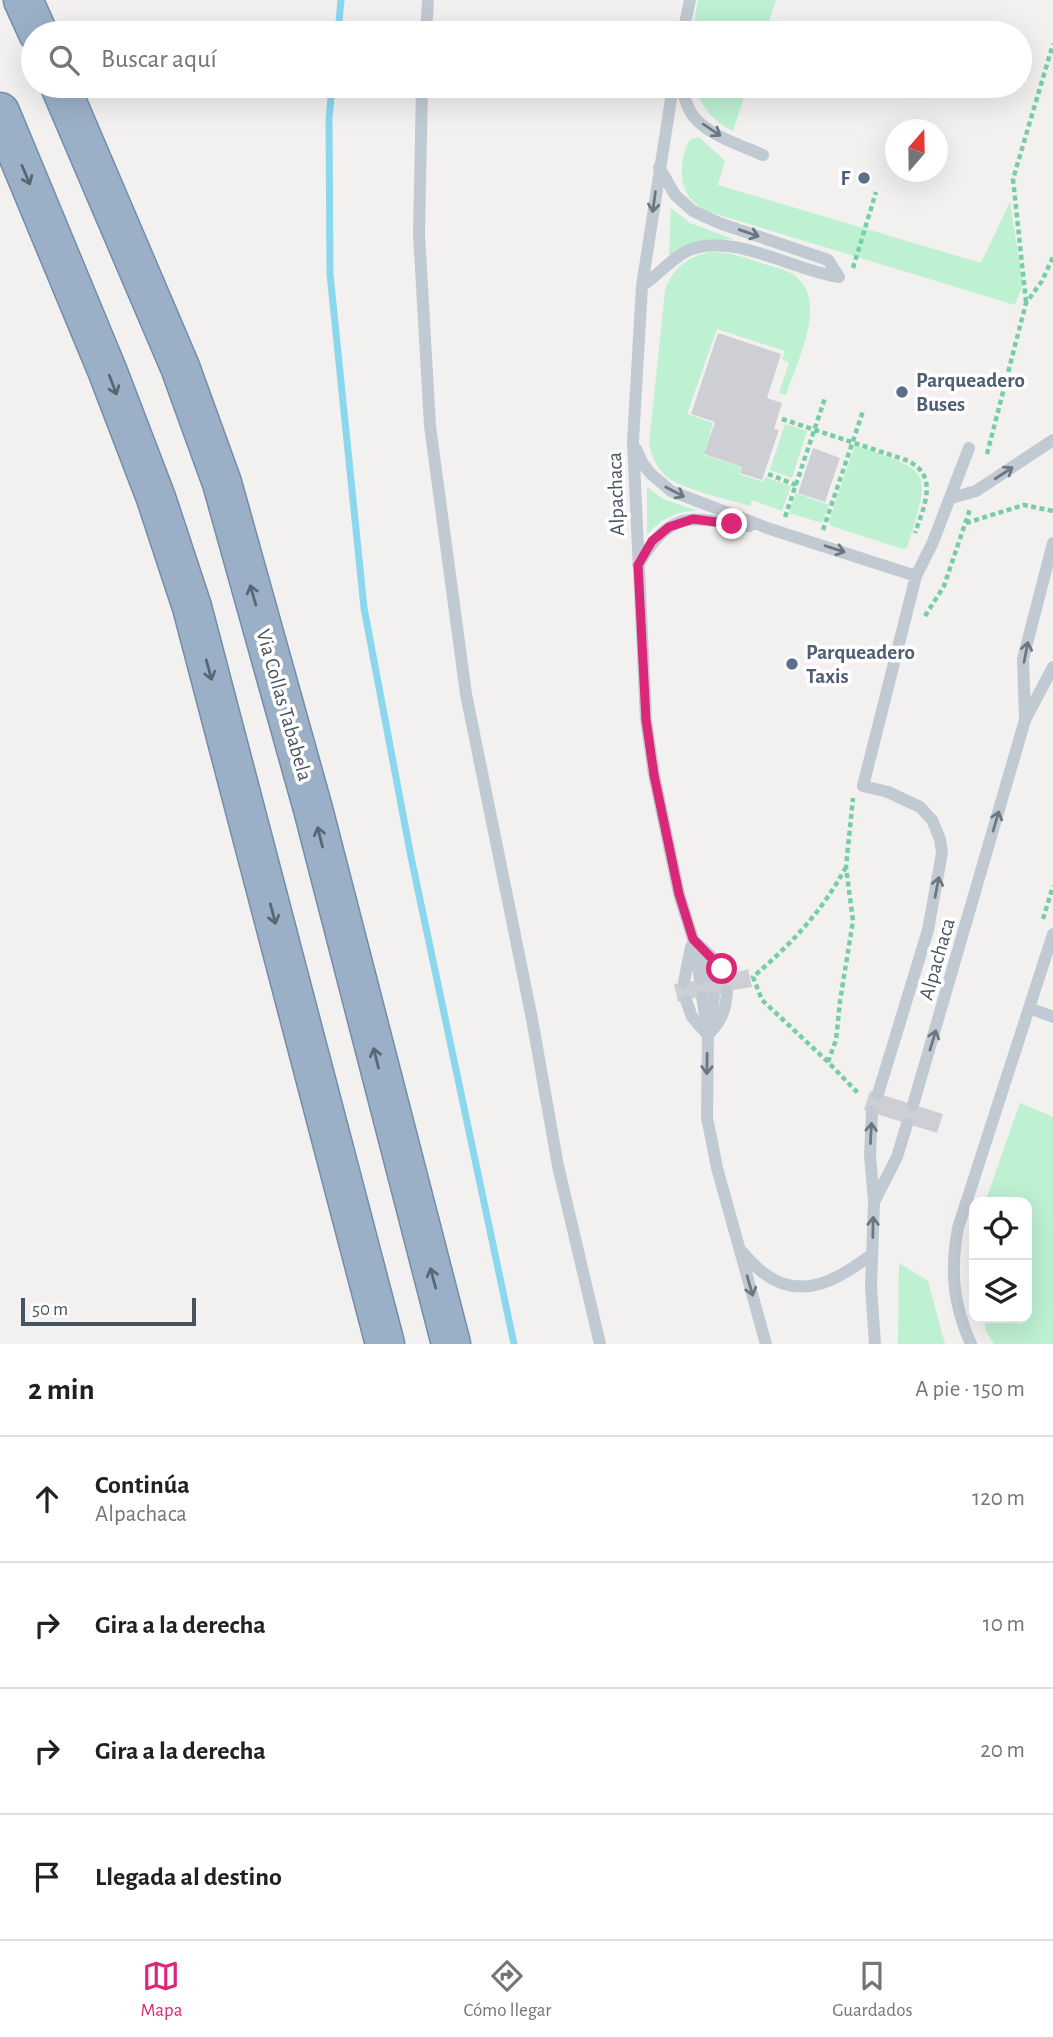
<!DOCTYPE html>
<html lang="es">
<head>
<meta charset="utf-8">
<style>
	body { margin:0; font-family:"Alegreya Sans",sans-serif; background:#f2f2f2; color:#202124 }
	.controls { position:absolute; right:21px; bottom:21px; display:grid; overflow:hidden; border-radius:14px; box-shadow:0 7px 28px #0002 }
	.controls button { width:63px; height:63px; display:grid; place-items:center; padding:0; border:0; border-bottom:2px solid #e0e0e0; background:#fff; color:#202124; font:35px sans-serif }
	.compass { position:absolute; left:885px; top:119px; width:63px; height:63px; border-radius:50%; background:#fff; box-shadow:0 7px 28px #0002; rotate:20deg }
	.scale { position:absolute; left:21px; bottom:18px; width:175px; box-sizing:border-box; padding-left:7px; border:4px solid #48535e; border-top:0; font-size:19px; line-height:24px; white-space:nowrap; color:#48535e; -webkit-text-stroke:5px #fff; paint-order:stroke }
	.stop { position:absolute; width:21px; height:21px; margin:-16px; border:5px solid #db2777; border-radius:50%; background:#fff }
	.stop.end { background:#db2777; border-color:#fff; box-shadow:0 2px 7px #0008 }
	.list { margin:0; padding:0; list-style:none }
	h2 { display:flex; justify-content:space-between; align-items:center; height:91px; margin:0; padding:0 28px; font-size:30px }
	h2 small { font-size:23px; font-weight:400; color:#757577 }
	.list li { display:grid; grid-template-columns:46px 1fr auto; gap:21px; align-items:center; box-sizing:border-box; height:126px; padding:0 28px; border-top:2px solid #e0e0e0 }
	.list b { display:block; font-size:26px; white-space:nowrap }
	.list p { margin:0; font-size:23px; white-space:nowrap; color:#757577 }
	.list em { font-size:23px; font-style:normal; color:#757577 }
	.icon { flex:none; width:38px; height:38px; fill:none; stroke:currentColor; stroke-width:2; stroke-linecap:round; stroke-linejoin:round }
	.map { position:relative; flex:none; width:1053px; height:1344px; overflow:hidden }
	.search { position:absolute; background:#fff; box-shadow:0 7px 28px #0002; left:21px; right:21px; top:21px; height:77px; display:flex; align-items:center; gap:18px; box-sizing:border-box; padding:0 24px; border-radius:38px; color:#757577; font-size:26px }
	.sheet { height:595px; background:#fff }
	nav { display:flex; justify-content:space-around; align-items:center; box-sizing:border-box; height:98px; border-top:2px solid #e0e0e0; background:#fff; font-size:19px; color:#757577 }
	nav a { display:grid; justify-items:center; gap:4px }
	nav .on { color:#db2777 }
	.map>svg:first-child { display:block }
	.green { fill:#bef0d2 }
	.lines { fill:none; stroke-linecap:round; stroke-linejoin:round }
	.stream { stroke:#8bd8ee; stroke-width:7 }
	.building { fill:#cdcfd5 }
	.trunk-casing { stroke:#728dab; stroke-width:41 }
	.path { stroke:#76cfa4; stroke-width:4.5; stroke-dasharray:5 3.5; stroke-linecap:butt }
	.service { stroke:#c1cad2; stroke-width:12 }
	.trunk { stroke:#9bb0c7; stroke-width:38 }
	.oneway { stroke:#6c7781 }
	.oneway2 { stroke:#596673 }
	.route { stroke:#db2777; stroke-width:9 }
	.service-dot { fill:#5c6f8a; stroke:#fff; stroke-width:2.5 }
	.labels { text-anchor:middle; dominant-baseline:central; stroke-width:7; stroke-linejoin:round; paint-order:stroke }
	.service-label { font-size:21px; font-weight:bold; fill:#4e5e75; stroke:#fff; text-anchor:start }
	.street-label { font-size:21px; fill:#48535e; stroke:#fff }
</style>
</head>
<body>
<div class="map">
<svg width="1053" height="1344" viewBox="0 0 1053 1344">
	<rect width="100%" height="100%" fill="#f3f0f0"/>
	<path class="green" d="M698,0H776L765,33H692Z
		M694,86H748L733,131C713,122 701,106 694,86Z
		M699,137L725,161L718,185L981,263L1010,202L1023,284L1015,305L703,210C696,204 688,198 685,189C679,176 682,151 690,140Z
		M671,208L690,223L733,239L695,242L669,255Z
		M711,252C730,252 747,258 764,264C774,267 786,269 794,275C830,300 796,363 786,395L779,393L789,363L782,359L785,351L717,329L687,414L713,423L704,455L741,467L739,474L763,482L765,477L791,486L782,511L752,500L750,506C730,500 681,489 667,477C657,468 652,457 649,444L665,290C673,268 688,256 711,252Z
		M785,424L807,431L792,478L770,470Z
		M855,445C934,473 931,468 907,548L903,549L831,526L829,521Z
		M647,487L663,499L698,511C677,510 660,519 647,535Z
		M796,493L829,505L822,523L789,513Z
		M1020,1103L1053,1117V1344H994L986,1331L983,1318H1027V1202H985Z
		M899,1263L928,1281L945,1344H898Z"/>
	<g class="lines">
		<path class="stream" d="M338,33L341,0
			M332,86L329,119L330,274L364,608L411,857L514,1344"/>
	</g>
	<path class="building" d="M718,333L781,354L767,398L782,403L774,429L779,430L762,480L740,473L742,467L704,454L715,422L691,414Z
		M813,448L840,458L825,502L798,493Z
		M748,969L752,987L727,991L714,997L702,996L678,1002L674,984L724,976Z
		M870,1091L943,1114L937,1133L864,1110Z"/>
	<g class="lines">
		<g class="trunk-casing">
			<path id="trunk" d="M23,0L38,33
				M60,86L180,367L222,483L313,809L451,1344
				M0,112L107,370L156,498L192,607L385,1344"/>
		</g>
		<path class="path" d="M853,268L876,192
			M1026,302L1013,179L1053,44
			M782,419L906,460C940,475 924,506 915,533
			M987,454L1026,303L1042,281L1053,257
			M768,474L796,485
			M785,517L825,398
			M966,523L1024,505L1053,511
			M823,530L863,411
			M925,616L944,586L970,509
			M846,867C821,913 792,943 753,977L762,1000L828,1062L858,1093
			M1043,919L1053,886
			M828,1062L836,1040L840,1001L853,921L846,867L853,798"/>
		<path class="service" d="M426,33L428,0
			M683,33L690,0
			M422,86L419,234L430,426L466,694L532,1019L558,1166L600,1344
			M673,86L642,286L633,441L646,720L654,775L679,894L693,939L700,979
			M681,86C684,96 687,109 694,117C710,136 740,145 763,155
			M659,167L675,195L693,211L719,223L828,260L839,277
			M642,286C657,276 669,261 685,252C729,229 793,271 839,277
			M636,449L643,464L651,474L671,491L770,529L916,576
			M951,498L976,491L1053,440
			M638,565C673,507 690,518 749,526
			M1025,719L1023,659L1053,543
			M693,940L717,962L724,976
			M700,955L711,977
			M684,982L691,947
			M702,996L708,1035L707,1118L711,1137L717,1168L766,1344
			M686,1000L692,1017L708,1035
			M1029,1008L1053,1017
			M710,1021L714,997
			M708,1035C721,1021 726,1011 727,991
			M878,1094L928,930L942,853L940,839L932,820L920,807L888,792L863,786L916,576L933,542L969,448
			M913,1105L1025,720L1053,667
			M872,1112L870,1155L874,1201
			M741,1251C749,1259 756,1268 765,1274C803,1302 841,1278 872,1254
			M875,1344L871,1287L874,1202L897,1157L907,1124
			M971,1344C953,1304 950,1271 958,1228L1053,934"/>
		<use href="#trunk" class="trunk"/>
	</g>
	<defs><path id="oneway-shaft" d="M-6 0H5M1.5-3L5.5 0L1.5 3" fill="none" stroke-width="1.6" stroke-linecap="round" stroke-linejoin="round" transform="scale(1.75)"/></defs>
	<g class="oneway">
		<use href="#oneway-shaft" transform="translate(712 130) rotate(34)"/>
		<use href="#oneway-shaft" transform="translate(654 202) rotate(98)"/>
		<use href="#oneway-shaft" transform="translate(749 233) rotate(19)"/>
		<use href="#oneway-shaft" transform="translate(1004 473) rotate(-33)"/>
		<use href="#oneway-shaft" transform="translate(675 492) rotate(28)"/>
		<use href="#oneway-shaft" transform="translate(835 549) rotate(18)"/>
		<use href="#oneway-shaft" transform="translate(1026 652) rotate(-79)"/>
		<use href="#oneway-shaft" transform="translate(996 821) rotate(-74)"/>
		<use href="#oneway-shaft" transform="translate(937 887) rotate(-79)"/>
		<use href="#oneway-shaft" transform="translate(933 1040) rotate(-73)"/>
		<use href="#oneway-shaft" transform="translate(707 1064) rotate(91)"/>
		<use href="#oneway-shaft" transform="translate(871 1133) rotate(-87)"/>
		<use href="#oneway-shaft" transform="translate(873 1227) rotate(-89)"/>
		<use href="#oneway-shaft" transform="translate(750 1286) rotate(74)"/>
	</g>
	<g class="oneway2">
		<use href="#oneway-shaft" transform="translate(26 175) rotate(67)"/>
		<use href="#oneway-shaft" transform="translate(113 385) rotate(69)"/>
		<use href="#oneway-shaft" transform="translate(253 595) rotate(-106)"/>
		<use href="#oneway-shaft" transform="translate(209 670) rotate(75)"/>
		<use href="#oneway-shaft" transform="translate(320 837) rotate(-104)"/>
		<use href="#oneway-shaft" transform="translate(273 914) rotate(75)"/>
		<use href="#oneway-shaft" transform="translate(376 1058) rotate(-104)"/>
		<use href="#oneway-shaft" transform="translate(433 1278) rotate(-105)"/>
	</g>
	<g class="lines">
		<path class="route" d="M722,969L693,939L679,894L654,775L646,720L638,565L652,541L669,527L693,519L732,524"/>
	</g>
	<g class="service-dot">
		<circle cx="864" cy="178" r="7"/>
		<circle cx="902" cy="392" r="7"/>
		<circle cx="792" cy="664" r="7"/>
	</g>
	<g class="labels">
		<g class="service-label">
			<text x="850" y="178" text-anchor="end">F</text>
			<text x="916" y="380">Parqueadero<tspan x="916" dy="24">Buses</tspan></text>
			<text x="806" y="652">Parqueadero<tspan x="806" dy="24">Taxis</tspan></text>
		</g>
		<g class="street-label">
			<text transform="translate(616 494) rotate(-92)">Alpachaca</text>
			<text transform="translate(284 705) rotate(74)">Via Collas Tababela</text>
			<text transform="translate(937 959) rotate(-74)">Alpachaca</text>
		</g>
	</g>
</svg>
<div class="controls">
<button><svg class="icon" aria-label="locate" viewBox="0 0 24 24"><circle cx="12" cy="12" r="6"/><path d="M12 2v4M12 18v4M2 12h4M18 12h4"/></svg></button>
<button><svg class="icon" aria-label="layers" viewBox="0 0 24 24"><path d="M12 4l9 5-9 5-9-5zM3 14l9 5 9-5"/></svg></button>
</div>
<svg class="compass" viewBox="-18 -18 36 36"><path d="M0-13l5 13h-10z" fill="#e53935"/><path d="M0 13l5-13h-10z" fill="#757577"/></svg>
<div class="scale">50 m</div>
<div class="stop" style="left:722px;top:969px"></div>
<div class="stop end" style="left:732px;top:524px"></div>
<div class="search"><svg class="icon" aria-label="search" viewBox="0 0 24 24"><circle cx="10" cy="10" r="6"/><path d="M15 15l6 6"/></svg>Buscar aquí</div>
</div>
<section class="sheet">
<h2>2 min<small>A pie · 150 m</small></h2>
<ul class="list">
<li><svg class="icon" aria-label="ahead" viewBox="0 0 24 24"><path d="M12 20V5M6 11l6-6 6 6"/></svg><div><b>Continúa</b><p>Alpachaca</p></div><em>120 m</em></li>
<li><svg class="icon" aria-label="right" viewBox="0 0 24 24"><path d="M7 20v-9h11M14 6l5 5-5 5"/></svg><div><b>Gira a la derecha</b></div><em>10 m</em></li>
<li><svg class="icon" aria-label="right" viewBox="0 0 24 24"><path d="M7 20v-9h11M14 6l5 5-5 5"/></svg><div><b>Gira a la derecha</b></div><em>20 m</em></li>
<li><svg class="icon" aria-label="arrive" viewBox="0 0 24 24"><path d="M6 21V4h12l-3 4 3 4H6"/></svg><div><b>Llegada al destino</b></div></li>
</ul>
</section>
<nav>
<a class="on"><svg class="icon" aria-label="map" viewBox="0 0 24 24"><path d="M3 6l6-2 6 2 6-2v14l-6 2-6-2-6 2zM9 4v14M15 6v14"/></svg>Mapa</a>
<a><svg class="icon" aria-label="directions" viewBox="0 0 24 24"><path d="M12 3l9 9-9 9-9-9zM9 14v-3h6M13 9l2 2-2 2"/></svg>Cómo llegar</a>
<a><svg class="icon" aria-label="saved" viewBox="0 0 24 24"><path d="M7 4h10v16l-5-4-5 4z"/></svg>Guardados</a>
</nav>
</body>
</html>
